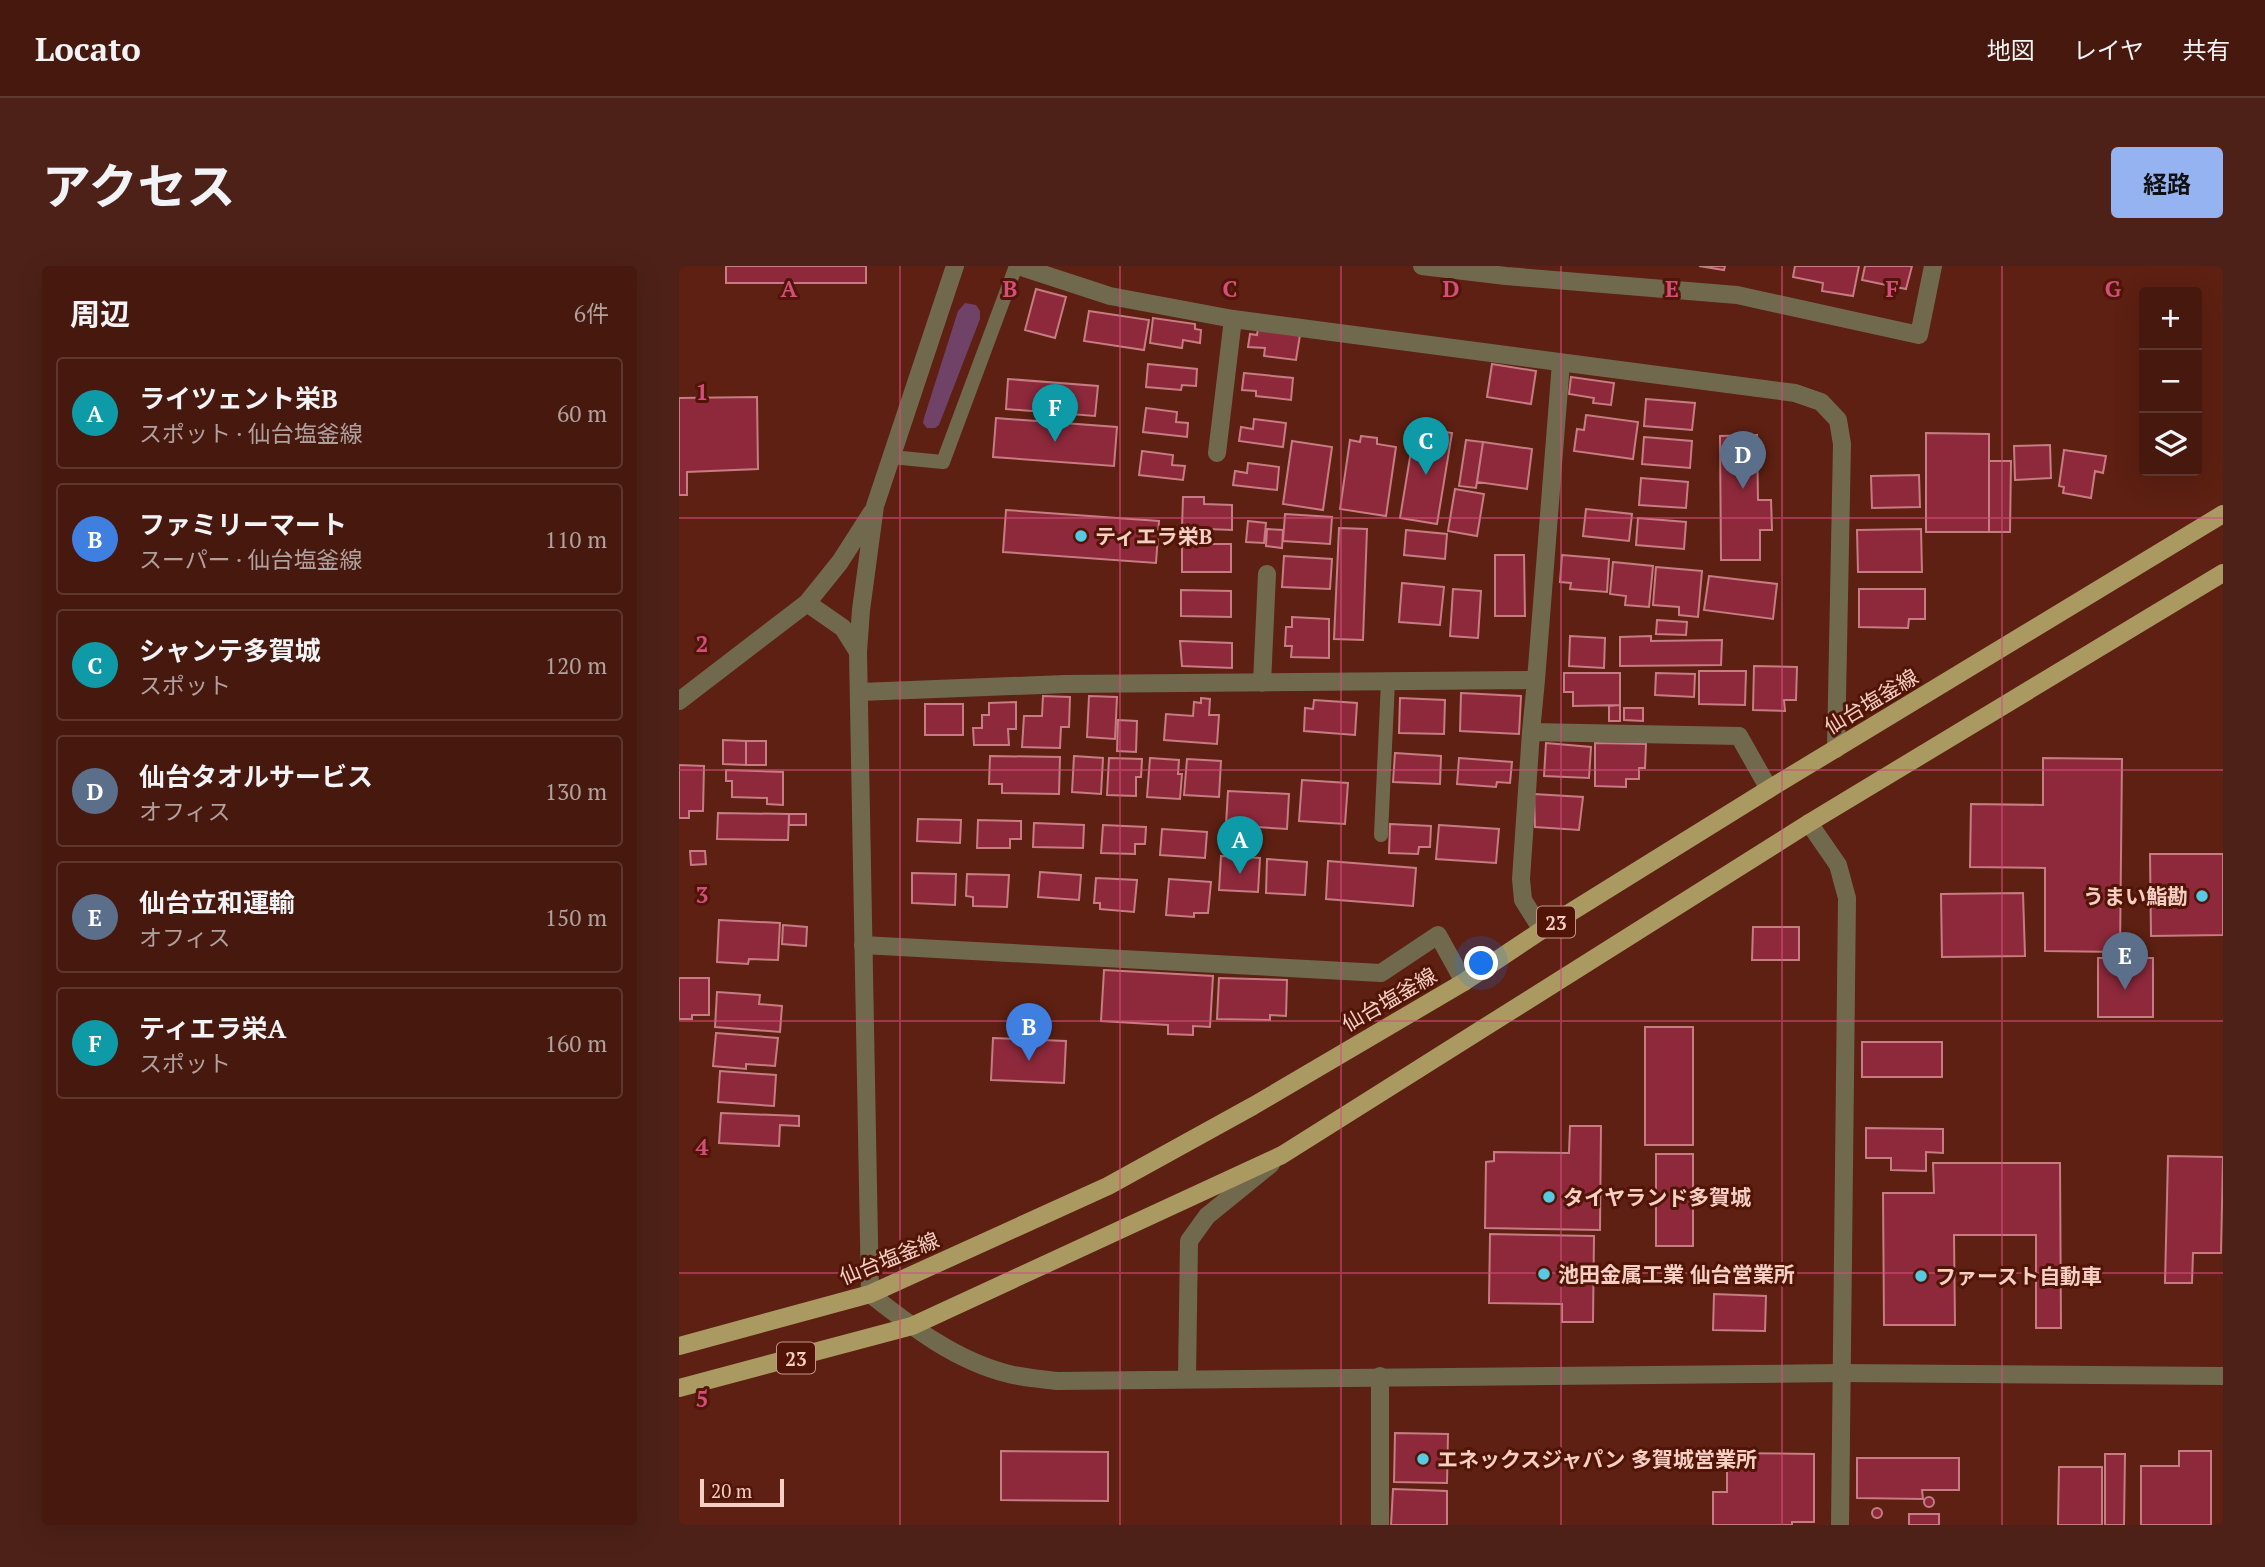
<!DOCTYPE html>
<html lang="ja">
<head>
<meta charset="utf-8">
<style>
	body { margin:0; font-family:"PT Serif","Noto Sans JP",serif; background:#4d2117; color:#f1f3f6 }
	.controls { position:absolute; right:21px; top:21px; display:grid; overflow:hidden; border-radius:7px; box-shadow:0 7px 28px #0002 }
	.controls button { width:63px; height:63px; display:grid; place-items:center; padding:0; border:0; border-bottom:2px solid #5e372e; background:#46180e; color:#f1f3f6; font:35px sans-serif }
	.scale { position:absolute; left:21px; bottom:18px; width:84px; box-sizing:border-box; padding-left:7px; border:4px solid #f5cec4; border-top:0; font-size:19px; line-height:24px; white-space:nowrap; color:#f5cec4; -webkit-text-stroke:5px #511507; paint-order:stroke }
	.you { position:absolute; left:803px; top:698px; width:24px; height:24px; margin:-18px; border:5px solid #fff; border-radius:50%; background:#1a73e8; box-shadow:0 0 0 10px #1a73e833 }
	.badge { display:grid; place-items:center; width:46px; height:46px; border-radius:50%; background:#95b2f1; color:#fff; font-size:23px; font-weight:700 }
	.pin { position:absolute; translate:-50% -58px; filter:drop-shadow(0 2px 4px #0008) }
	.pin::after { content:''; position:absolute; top:37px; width:24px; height:21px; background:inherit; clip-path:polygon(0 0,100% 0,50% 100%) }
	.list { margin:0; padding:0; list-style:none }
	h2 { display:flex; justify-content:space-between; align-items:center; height:91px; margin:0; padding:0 28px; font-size:30px }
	h2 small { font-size:23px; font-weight:400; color:#b0a09e }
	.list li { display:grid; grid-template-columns:46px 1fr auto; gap:21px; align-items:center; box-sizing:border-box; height:112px; margin:0 14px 14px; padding:0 14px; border:2px solid #5e372e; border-radius:7px }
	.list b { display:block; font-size:26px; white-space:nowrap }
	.list p { margin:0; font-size:23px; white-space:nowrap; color:#b0a09e }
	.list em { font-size:23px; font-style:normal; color:#b0a09e }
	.icon { flex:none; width:38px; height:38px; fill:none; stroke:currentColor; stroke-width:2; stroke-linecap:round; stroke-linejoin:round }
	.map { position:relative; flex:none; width:1544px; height:1259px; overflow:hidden; border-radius:7px }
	header { display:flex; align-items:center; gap:42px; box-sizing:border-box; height:98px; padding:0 35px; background:#46180e; border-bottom:2px solid #5e372e }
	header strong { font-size:33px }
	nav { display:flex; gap:38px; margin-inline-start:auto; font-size:24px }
	.intro { display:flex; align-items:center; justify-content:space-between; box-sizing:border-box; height:168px; padding:0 42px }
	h1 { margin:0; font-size:49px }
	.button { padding:18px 32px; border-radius:7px; background:#95b2f1; color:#111; font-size:24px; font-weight:700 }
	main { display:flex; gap:42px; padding:0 42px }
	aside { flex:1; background:#46180e; border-radius:7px; box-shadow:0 7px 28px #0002 }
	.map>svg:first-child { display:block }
	.green { fill:#704267 }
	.building { fill:#8d293b; stroke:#c67c82; stroke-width:2 }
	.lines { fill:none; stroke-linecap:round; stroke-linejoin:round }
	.service { stroke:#71694e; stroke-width:14 }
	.minor { stroke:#71694e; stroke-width:18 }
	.tertiary { stroke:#71694e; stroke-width:18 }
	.primary { stroke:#aa9a61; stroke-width:18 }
	.grid { fill:none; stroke:#d14f7a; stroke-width:2; stroke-opacity:0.55 }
	.poi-dot { fill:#57c9e2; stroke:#511507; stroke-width:2.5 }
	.labels { text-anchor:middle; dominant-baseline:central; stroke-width:6; stroke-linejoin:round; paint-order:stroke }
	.shield { fill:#511507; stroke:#c4968b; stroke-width:2 }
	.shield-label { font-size:19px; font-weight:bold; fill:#f5cec4 }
	.poi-label { font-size:21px; font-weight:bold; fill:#f5cec4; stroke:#511507; text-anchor:start }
	.street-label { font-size:21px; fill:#f5cec4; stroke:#511507 }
	.grid-label { font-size:23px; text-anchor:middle; font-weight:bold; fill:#d14f7a; stroke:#511507; stroke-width:6; stroke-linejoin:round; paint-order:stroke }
</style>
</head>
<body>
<header>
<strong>Locato</strong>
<nav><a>地図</a><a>レイヤ</a><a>共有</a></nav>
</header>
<div class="intro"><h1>アクセス</h1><a class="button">経路</a></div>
<main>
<aside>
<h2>周辺<small>6件</small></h2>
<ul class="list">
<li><span class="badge" style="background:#0f9aa8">A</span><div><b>ライツェント栄B</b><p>スポット · 仙台塩釜線</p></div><em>60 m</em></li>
<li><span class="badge" style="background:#3f7fe0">B</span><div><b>ファミリーマート</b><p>スーパー · 仙台塩釜線</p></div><em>110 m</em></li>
<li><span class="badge" style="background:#0f9aa8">C</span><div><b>シャンテ多賀城</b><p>スポット</p></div><em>120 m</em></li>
<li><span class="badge" style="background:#5c6f8a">D</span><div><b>仙台タオルサービス</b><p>オフィス</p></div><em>130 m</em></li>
<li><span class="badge" style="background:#5c6f8a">E</span><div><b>仙台立和運輸</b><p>オフィス</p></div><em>150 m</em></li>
<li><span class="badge" style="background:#0f9aa8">F</span><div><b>ティエラ栄A</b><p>スポット</p></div><em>160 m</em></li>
</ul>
</aside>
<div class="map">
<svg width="1544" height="1259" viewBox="0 0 1544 1259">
	<rect width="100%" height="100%" fill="#5d2012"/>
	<path class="green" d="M286,37L297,39L301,45V53L260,159L256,162H248L244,157L245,152L279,45Z"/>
	<path class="building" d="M47,0H187V17H47Z
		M1020,0H1046L1045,4Z
		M1116,0H1180L1174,30L1143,25L1144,17L1114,11Z
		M1186,0H1233L1227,23L1183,14Z
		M357,23L387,31L376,72L346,64Z
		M410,45L470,54L465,84L405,75Z
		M474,52L516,58V63L522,64L521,77L504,74L503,82L471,77Z
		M579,63L621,69L617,94L585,90L586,82L569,81L571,68L578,69Z
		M469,98L518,103L517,120L503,119L502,124L467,121Z
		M813,98L857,105L852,138L808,131Z
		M565,107L614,112L612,134L577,130V125L563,124Z
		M892,111L935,117L932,139L914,137L915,132L890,128Z
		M329,113L419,120L416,150L327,143Z
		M78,131L79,203L8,206V229H0V132Z
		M967,133L1016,137L1013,164L965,160Z
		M467,142L498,146L497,156L509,157L508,171L464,166Z
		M907,149L959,156L954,193L895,185L898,163L905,164Z
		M317,152L438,161L435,200L314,191Z
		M575,153L607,157L604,181L560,175L562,161L574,163Z
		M736,161L773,167L758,258L721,252Z
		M1247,167L1310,168V266H1247Z
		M1078,169L1079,234H1092L1093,264H1081V294H1042L1041,170Z
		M682,170L698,172V178L717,181L707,250L661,243L671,174L681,176Z
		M965,171L1013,175L1011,202L963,198Z
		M787,174L804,176L797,222L780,220Z
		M613,175L653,181L644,244L604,238Z
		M804,176L853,183L848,223L798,216Z
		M1371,179L1372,212L1336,214L1335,180Z
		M1385,184L1427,190L1424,207L1416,205L1412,232L1384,227L1385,221L1380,220Z
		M463,185L494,189L493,199L506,200L504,214L460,209Z
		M1310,195H1332L1331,266H1310Z
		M569,197L600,201L598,224L554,219L556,205L568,207Z
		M1240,209L1241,241L1193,242L1192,210Z
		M962,212L1009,216L1007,242L960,239Z
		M776,223L805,228L798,270L769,265Z
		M504,231H525V238L553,239V264L503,262Z
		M907,243L953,248L950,275L904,270Z
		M327,244L480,255L477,297L324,286Z
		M606,248L653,251L651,278L604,275Z
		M959,252L1007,256L1005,283L957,279Z
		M569,255L587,257L585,277L567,276Z
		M660,262L688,263L684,374L655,373Z
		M588,263L604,264L603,282L587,280Z
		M1242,263L1243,306H1179L1178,264Z
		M727,264L768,268L766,293L725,289Z
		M503,278H552V306H503Z
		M816,289H845L846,350H816Z
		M883,289L930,293L928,326L891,323L892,317L881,316Z
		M605,290L653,293L651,323L603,321Z
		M934,296L974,300L970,341L946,339L947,330L931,328Z
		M977,301L1023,305L1019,351L1000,349V341L974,339Z
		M1030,310L1098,318L1094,353L1025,344Z
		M723,317L765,321L761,359L720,356Z
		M774,323L802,325L799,372L771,370Z
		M1180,323H1246V353H1230L1229,362L1180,361Z
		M502,324L552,325V351L502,350Z
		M613,351L650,353V392L612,391L613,380H606L607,361H613Z
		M978,354L1008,356L1007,369L977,368Z
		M891,370L926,372L925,402L890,400Z
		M972,370V375L1043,374L1042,399L941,400V371Z
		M501,375L553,377V402L503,400Z
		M1075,400L1118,401L1117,434H1105L1106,445L1074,444Z
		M1020,405H1067L1066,439L1020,438Z
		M885,407H941V439L894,440V426H885Z
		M977,407L1016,408L1015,431L976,429Z
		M782,427L842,430L840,468L781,465Z
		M364,430L391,431L390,461H382L381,482L343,481L345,450H363Z
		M410,430L438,431L436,473L408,471Z
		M522,432L531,433L530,449H540L538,478L485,474L487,448L514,450L515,436L522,437Z
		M721,432L766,434L765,468L720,467Z
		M635,434L678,437L676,469L625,465L626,442L634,443Z
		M337,436V463H329L330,479H295L294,462H303V449H310V437Z
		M246,438H284V469H246Z
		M941,439V455H930V440Z
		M945,442H964V455L945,454Z
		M439,454L458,455L457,486L438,485Z
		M44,474L67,475V499L44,498Z
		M67,475H87V499H67Z
		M867,477L912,481L910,512L865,510Z
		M916,477L967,478L966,502H960V513H947V521L916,520Z
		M716,487L762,490L761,518L714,516Z
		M311,490L381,491L380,528L323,527V518H310Z
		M395,490L424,492L422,528L393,526Z
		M430,492L463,493L462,511H457V530L428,529Z
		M471,492L500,494L499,508H503L501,533L468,531Z
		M780,492L833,496L831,517L818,516L817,521L778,518Z
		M1364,492L1443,493L1441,686L1366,685V602L1291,601L1292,538L1364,539Z
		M508,493L542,495L540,531L505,529Z
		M0,499L25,500L24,545H10V552H0Z
		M47,504L104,506V539L88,538V532L53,531V515H47Z
		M623,514L669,517L666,558L620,555Z
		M549,525L610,528L608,563L547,559Z
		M855,528L904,531L900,564L856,561Z
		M39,547L110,548L109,574L38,573Z
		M110,548H127V559H110Z
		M239,553L282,554L281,577L238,575Z
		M299,554L342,555V573H331V582H298Z
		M355,557L405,559L404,582L354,581Z
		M711,558L752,560L751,581H740L739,588L710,587Z
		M424,559L467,561L466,578H456V588L422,587Z
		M760,559L820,563L817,597L757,593Z
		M483,563L528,566L526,592L481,589Z
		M11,585H26L27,598L12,599Z
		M1471,588H1544V669L1472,670Z
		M542,590L581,592L579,626L540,624Z
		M588,593L628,596L626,629L587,627Z
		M649,595L737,602L734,640L647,633Z
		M361,606L402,609L400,634L359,631Z
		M233,607L277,608L276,639L233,637Z
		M288,608L330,609L328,641L294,640V631L287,630Z
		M417,612L458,614L455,646L421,643V637H415Z
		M490,613L532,616L529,647H515V651L487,649Z
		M1344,627L1346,690L1263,691L1262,628Z
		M40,654L101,657L99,694L70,693L69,698L38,696Z
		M104,659L128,661L127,680L103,678Z
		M1074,661H1120V694H1073Z
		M1419,692H1474V751H1419Z
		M425,704L534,710L531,761L514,760V769L489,768V759L422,755Z
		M0,712H30V749H13V753H0Z
		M540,712L608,714L607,750L591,749V754L538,753Z
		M38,726L81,729L80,738L103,740L101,766L36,761Z
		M966,761H1014V879H966Z
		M37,767L99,772L96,800L67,798V803L34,800Z
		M314,772L387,775L385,817L312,814Z
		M1183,776H1263V811H1183Z
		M41,805L97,809L95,840L39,836Z
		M42,847L120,850V860L101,859L100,880L40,877Z
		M891,860H922L921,964L806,962L807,896L815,895V886L890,887Z
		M1187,862L1264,863V887L1247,886V905L1212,904V892H1187Z
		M977,888H1014V980H977Z
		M1489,890L1544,891L1542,987H1514L1513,1017H1486Z
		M1254,897H1381L1382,1062H1357V969H1275L1276,1059H1205L1204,927H1255Z
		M811,968L915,970L914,1056H883V1038L810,1037Z
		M1035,1028L1087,1030L1086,1065L1034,1064Z
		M716,1167L769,1168L768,1217L715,1216Z
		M322,1185L429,1186V1235L322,1234Z
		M1500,1185H1532V1259H1462V1200H1500Z
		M1048,1187L1135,1188V1256H1113V1259H1034V1226H1048Z
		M1426,1188H1446L1445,1259H1426Z
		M1178,1192H1280V1224H1243L1244,1233L1178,1232Z
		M1380,1201H1423V1259H1379Z
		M714,1223L768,1225V1259H712Z
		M1245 1236a5 5 0 1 1 10 0a5 5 0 1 1-10 0Z
		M1193 1247a5 5 0 1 1 10 0a5 5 0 1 1-10 0Z
		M1230,1248H1260V1259H1230Z"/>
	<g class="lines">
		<path class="service" d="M212,191L264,196L337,0
			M702,569L709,415"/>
		<path class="minor" d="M339,0L431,30L554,53L1116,127L1142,136L1159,154L1163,178L1157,483
			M743,0L827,10L1058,29L1240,69L1254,0
			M538,187L554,53
			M583,417L588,308
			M181,426L386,418L857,414
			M852,466L1060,470L1090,523
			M1130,557L1159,599L1168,632L1161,1259
			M863,664L844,634L842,613L852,466L857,414L882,97
			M184,679L702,707L759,669L785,716
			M508,1112L510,975L528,950L592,898
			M701,1259V1110"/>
		<path class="tertiary" d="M276,0L196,240L182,344L179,386L191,1028C233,1061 277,1095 330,1108C346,1112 363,1113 378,1115L1163,1107L1544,1110
			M128,337L164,362L179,386
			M0,435L128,337L161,296L193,246"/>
		<path class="primary" d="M0,1080L191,1028L429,920L574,840L785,716L863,664L1090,523L1544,248
			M0,1122L233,1060L603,889L1130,557L1544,307"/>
	</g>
	<path class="grid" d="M221,0V1259M441,0V1259M662,0V1259M882,0V1259M1103,0V1259M1323,0V1259M0,252H1544M0,504H1544M0,755H1544M0,1007H1544"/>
	<g class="poi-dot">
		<circle cx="402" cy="270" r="7"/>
		<circle cx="1523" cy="630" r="7"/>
		<circle cx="870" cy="931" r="7"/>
		<circle cx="865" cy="1008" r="7"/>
		<circle cx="1242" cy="1010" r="7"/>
		<circle cx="744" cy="1193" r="7"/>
	</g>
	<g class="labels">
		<g class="shield">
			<rect x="858" y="640.5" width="38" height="31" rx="5"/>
			<rect x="98" y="1076.5" width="38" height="31" rx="5"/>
		</g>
		<g class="shield-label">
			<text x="877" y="656">23</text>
			<text x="117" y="1092">23</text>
		</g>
		<g class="poi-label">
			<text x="416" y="270">ティエラ栄B</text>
			<text x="1509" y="630" text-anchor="end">うまい鮨勘</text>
			<text x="884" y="931">タイヤランド多賀城</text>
			<text x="879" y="1008">池田金属工業 仙台営業所</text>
			<text x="1256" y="1010">ファースト自動車</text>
			<text x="758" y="1193">エネックスジャパン 多賀城営業所</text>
		</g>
		<g class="street-label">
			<text transform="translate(1192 435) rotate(-31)">仙台塩釜線</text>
			<text transform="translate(710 733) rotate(-30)">仙台塩釜線</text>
			<text transform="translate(210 992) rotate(-22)">仙台塩釜線</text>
		</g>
	</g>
	<g class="grid-label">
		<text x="110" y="31">A</text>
		<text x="331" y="31">B</text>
		<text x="551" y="31">C</text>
		<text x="772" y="31">D</text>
		<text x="993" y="31">E</text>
		<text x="1213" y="31">F</text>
		<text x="1434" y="31">G</text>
		<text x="23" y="134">1</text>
		<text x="23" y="386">2</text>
		<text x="23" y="637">3</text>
		<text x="23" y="889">4</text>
		<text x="23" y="1141">5</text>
	</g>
</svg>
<div class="controls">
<button>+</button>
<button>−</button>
<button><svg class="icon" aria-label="layers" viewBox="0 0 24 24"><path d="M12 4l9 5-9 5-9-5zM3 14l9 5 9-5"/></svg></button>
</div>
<div class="scale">20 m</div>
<div class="you"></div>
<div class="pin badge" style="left:561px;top:608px;background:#0f9aa8">A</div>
<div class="pin badge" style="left:350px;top:795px;background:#3f7fe0">B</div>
<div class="pin badge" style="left:747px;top:209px;background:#0f9aa8">C</div>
<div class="pin badge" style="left:1064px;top:223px;background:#5c6f8a">D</div>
<div class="pin badge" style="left:1446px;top:724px;background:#5c6f8a">E</div>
<div class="pin badge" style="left:376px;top:176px;background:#0f9aa8">F</div>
</div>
</main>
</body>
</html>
